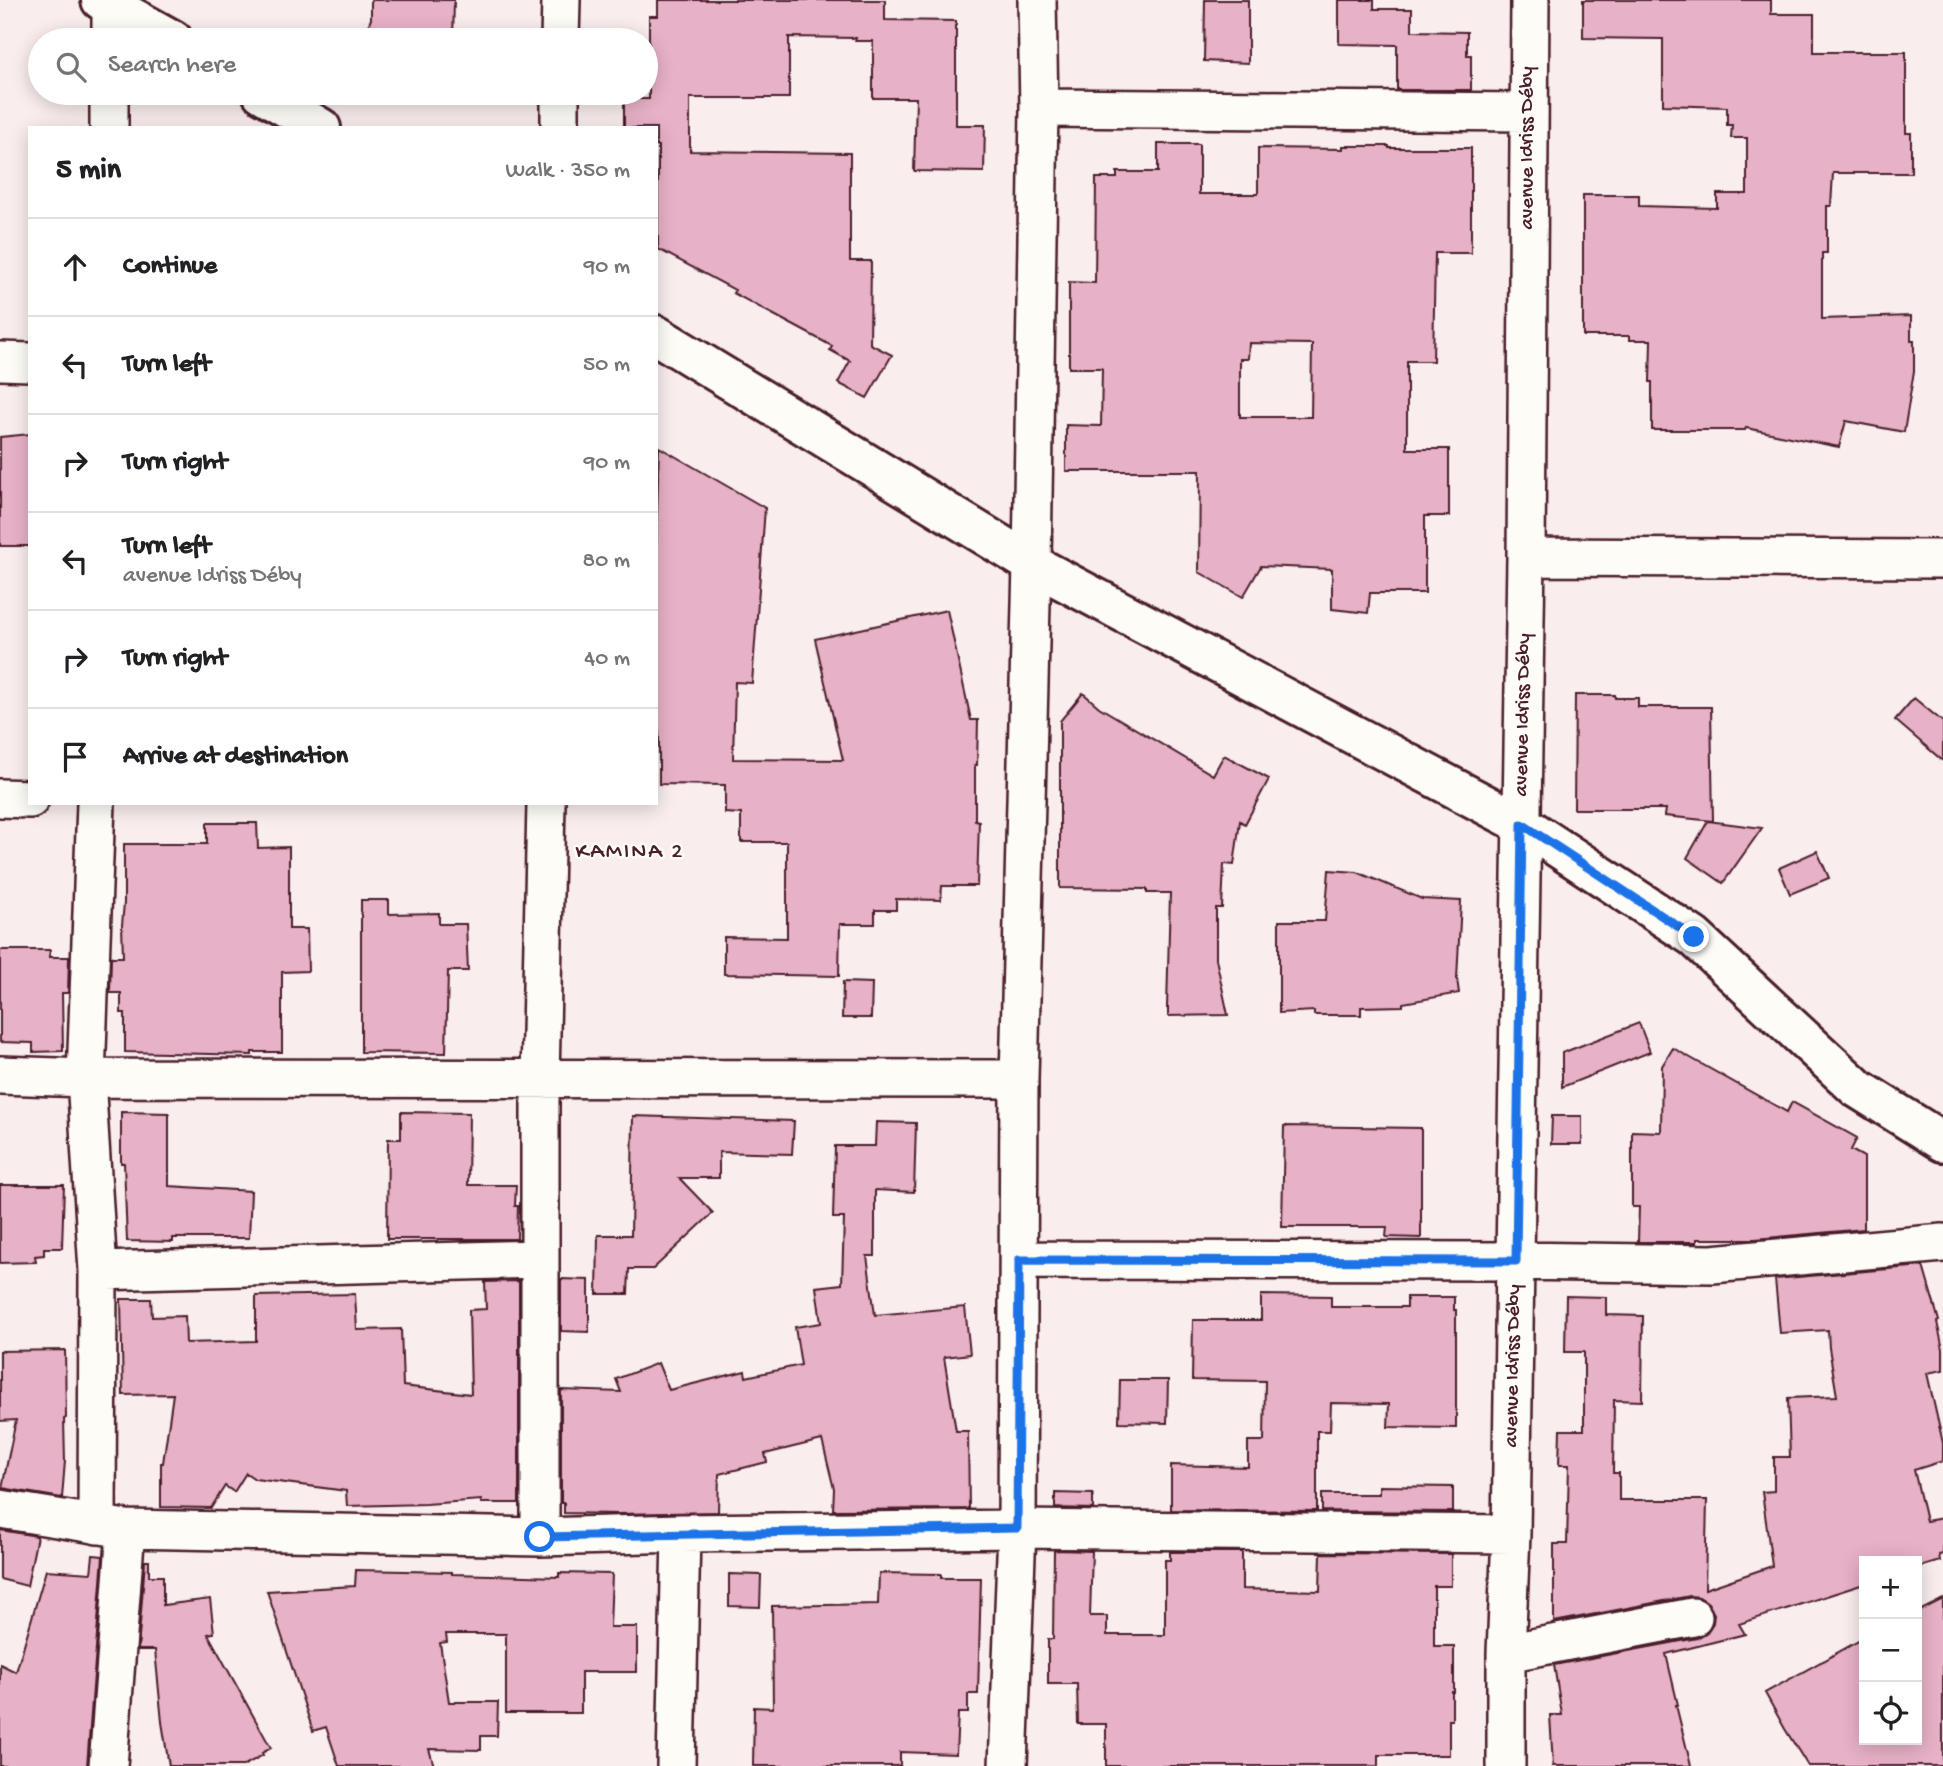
<!DOCTYPE html>
<html lang="en">
<head>
<meta charset="utf-8">
<style>
	body { margin:0; font-family:"Gochi Hand",sans-serif; background:#f2f2f2; color:#202124 }
	.controls { position:absolute; right:21px; bottom:21px; display:grid; overflow:hidden; border-radius:0px; box-shadow:0 4px 18px #0003 }
	.controls button { width:63px; height:63px; display:grid; place-items:center; padding:0; border:0; border-bottom:2px solid #e0e0e0; background:#fff; color:#202124; font:35px sans-serif }
	.stop { position:absolute; width:21px; height:21px; margin:-16px; border:5px solid #1a73e8; border-radius:50%; background:#fff }
	.stop.end { background:#1a73e8; border-color:#fff; box-shadow:0 2px 7px #0008 }
	.list { margin:0; padding:0; list-style:none }
	h2 { display:flex; justify-content:space-between; align-items:center; height:91px; margin:0; padding:0 28px; font-size:30px }
	h2 small { font-size:23px; font-weight:400; color:#757577 }
	.list li { display:grid; grid-template-columns:46px 1fr auto; gap:21px; align-items:center; box-sizing:border-box; height:98px; padding:0 28px; border-top:2px solid #e0e0e0 }
	.list b { display:block; font-size:26px; white-space:nowrap }
	.list p { margin:0; font-size:23px; white-space:nowrap; color:#757577 }
	.list em { font-size:23px; font-style:normal; color:#757577 }
	.icon { flex:none; width:38px; height:38px; fill:none; stroke:currentColor; stroke-width:2; stroke-linecap:round; stroke-linejoin:round }
	.map { position:relative; flex:none; width:1943px; height:1766px; overflow:hidden }
	.search { position:absolute; background:#fff; box-shadow:0 4px 18px #0003; left:28px; top:28px; width:630px; height:77px; display:flex; align-items:center; gap:18px; box-sizing:border-box; padding:0 24px; border-radius:38px; color:#757577; font-size:26px }
	.panel { position:absolute; background:#fff; box-shadow:0 4px 18px #0003; left:28px; top:126px; width:630px; height:679px; border-radius:0px }
	.map>svg:first-child { display:block }
	.building { fill:#e7b1c7; stroke:#4a1f2b; stroke-width:2; fill-rule:evenodd }
	.lines { fill:none; stroke-linecap:round; stroke-linejoin:round }
	.minor-casing { stroke:#4a1f2b; stroke-width:42 }
	.tertiary-casing { stroke:#4a1f2b; stroke-width:44 }
	.minor { stroke:#fdfcf7; stroke-width:37 }
	.tertiary { stroke:#fdfcf7; stroke-width:38 }
	.route { stroke:#1a73e8; stroke-width:9 }
	.labels { text-anchor:middle; dominant-baseline:central; stroke-width:5; stroke-linejoin:round; paint-order:stroke }
	.street-label { font-size:21px; fill:#4a1f2b; stroke:#fdfcf7 }
	.neighbourhood-label { font-size:23px; letter-spacing:2px; fill:#4a1f2b; stroke:#fdfcf7 }
</style>
</head>
<body>
<div class="map">
<svg width="1943" height="1766" viewBox="0 0 1943 1766">
	<rect width="100%" height="100%" fill="#f9eded"/>
	<filter id="ink" filterUnits="userSpaceOnUse"><feTurbulence type="fractalNoise" baseFrequency=".0143" numOctaves="2"/><feDisplacementMap in="SourceGraphic" scale="14" xChannelSelector="R" yChannelSelector="G"/><feConvolveMatrix kernelMatrix="1 2 1 2 8 2 1 2 1" color-interpolation-filters="sRGB"/></filter>
	<g filter="url(#ink)">
		<path class="building" d="M371,0H454L453,40H362L371,19Z
			M658,0H885V20L956,21V125H985L984,172L914,171L916,98H873V41H855L856,38L789,37V98H690V151L850,153V261H871L870,344L892,355L867,398L838,383L850,361L830,350L832,346L733,293L735,290L658,249V146H656V128H624V99H649V16H658Z
			M1205,0H1248V63L1204,61Z
			M1339,0H1374V9H1412V31L1467,32V55H1471V90H1397V45L1339,44Z
			M1583,0H1771V14H1814V52H1906V133H1911V173H1833L1831,206H1827V253H1822V319L1911,316V341H1914V371L1904,432L1846,421L1839,447L1746,428L1745,430H1652V382H1650L1651,340H1629V336H1583V195H1639V206L1717,208V194H1747V138H1731L1732,125H1727V107L1663,105V39L1583,38Z
			M1158,144H1199V194H1258V148L1343,149V146H1389V148H1471V253H1435L1433,361H1407V449H1449V516H1425V593H1370L1368,613L1332,609V569L1261,566L1243,597L1199,572L1200,471H1066V425L1101,426L1102,368H1069V282L1095,283L1096,178H1117V172H1158ZM1249,343L1312,344L1311,417H1240V359H1248Z
			M30,434V546H0V437Z
			M659,447L765,508L752,683L735,682L733,759L843,760L815,639L947,610L971,720H978L977,765H975V820L979,821L977,886H942L941,900L896,899V910H875V924H840L839,976L724,974V937L787,938V842H741V814L725,813V785L659,784V731H656V548Z
			M1083,693L1099,707L1213,775L1224,755L1269,779L1245,824L1240,821L1234,865L1224,864L1222,908H1216V959L1228,1015L1168,1016V1008H1167L1170,893H1147V889L1060,888V721Z
			M1575,695H1615V698H1638V707H1711L1713,821L1665,816L1666,809H1574Z
			M1914,698L1943,722V761L1895,720Z
			M1708,821L1762,828L1723,883L1687,858Z
			M207,823H257L258,848L289,847V929H307L308,971L282,972V1052H252V1055L125,1052V1013H121V993H110L111,957H123L122,925L124,903V844H207Z
			M1817,851L1829,878L1790,894L1779,868Z
			M1329,870L1357,872L1422,899L1461,901L1457,979L1459,993L1403,1003V1006L1361,1007V1015H1314V1011L1279,1013V921H1325Z
			M361,900H389V914L439,913V924H466L468,971H448L446,1053L361,1052Z
			M0,950H50L49,957H69L68,993H62L63,1051L33,1052V1043L0,1042Z
			M843,982L872,983L871,1018H842Z
			M1639,1023L1650,1052L1562,1087V1053Z
			M1673,1048L1787,1112L1792,1102L1857,1138L1851,1150L1864,1157V1229L1755,1239H1697V1242H1638L1639,1207H1632V1131L1661,1132L1662,1066Z
			M121,1112L169,1113V1186L251,1191L249,1238H173V1242L127,1241L124,1163H121Z
			M401,1112L469,1113L468,1185H516L515,1206H518L517,1239H387L388,1139H401Z
			M633,1116L794,1121L792,1154L719,1152V1178H679L713,1213L653,1269H629L628,1294H597L598,1235H631Z
			M1552,1116H1582V1144H1551Z
			M876,1122L916,1123L914,1192L875,1190V1256H867L875,1315L965,1307L970,1354L944,1357L956,1431H968L969,1509L833,1510L834,1489L822,1440L765,1454L767,1462L719,1474L718,1512L618,1514L564,1513V1503H561V1390L621,1392L616,1379L658,1363L669,1390L745,1371L746,1377L801,1365L795,1327L821,1323L816,1287L842,1284L844,1218H833L835,1146H875Z
			M1284,1126L1421,1128V1238L1386,1237L1387,1227H1282Z
			M0,1185H64L62,1248H44V1255L35,1256L36,1262L0,1263Z
			M1923,1266L1939,1321L1937,1322L1943,1349V1370L1927,1373L1943,1443V1461L1914,1470L1926,1521L1943,1518V1554L1939,1555L1940,1561L1917,1568V1561H1864V1584L1739,1624L1745,1634L1666,1654L1678,1705H1676L1691,1766H1553L1550,1715H1562L1554,1665L1697,1638L1707,1632L1713,1623L1714,1614L1708,1603L1699,1597L1690,1596L1554,1622V1544H1567L1569,1465H1559L1560,1430H1584V1352H1565L1566,1296L1606,1297V1315L1643,1316L1642,1401L1614,1400L1613,1473H1619V1500H1707L1705,1589L1772,1566L1762,1492L1774,1491V1457H1790L1788,1398L1837,1396L1829,1348L1828,1330L1780,1333L1775,1279Z
			M561,1279L589,1280V1332L561,1331Z
			M519,1281V1503H481V1500L426,1504L347,1506L346,1491L255,1479L246,1473L234,1492L225,1486L211,1508L161,1507V1463H163L173,1394L123,1395L121,1299H151L152,1317L185,1316L186,1343L256,1341V1296L355,1294L357,1330L401,1329L403,1386L471,1394L469,1310L486,1309L485,1282Z
			M1261,1295L1331,1296V1307H1407V1297H1454V1310H1456V1428L1388,1427L1389,1404L1331,1403L1330,1431H1317V1511L1171,1510V1465L1248,1467V1441H1264L1265,1381L1192,1380L1193,1320H1261Z
			M65,1350L66,1418L64,1419L65,1461L62,1498L2,1488L16,1420L0,1421V1351Z
			M1120,1380H1168L1167,1423L1119,1422Z
			M1379,1486L1453,1487V1512L1322,1511V1494H1379Z
			M1055,1493L1093,1494V1509L1055,1508Z
			M0,1530L37,1536L27,1586L0,1579Z
			M1054,1550L1092,1551L1090,1616H1107V1635H1165V1560H1170V1552H1242V1589L1320,1591L1321,1553L1451,1554V1586H1434V1646H1454V1692H1452V1720H1449V1755H1378V1766H1106V1724H1078L1077,1684H1048V1639H1053Z
			M93,1555L103,1556L87,1766H0V1664L16,1672L46,1570L91,1573Z
			M145,1561H149V1576H163V1605L210,1599L214,1633L208,1634L271,1748L262,1753L263,1755L243,1766H169L162,1722L155,1650H138Z
			M356,1570L452,1572V1574L559,1577V1573L612,1574L610,1627H637V1672H581V1713H506V1634H446L447,1642L440,1643L449,1702H498L497,1736H481V1750L429,1749L434,1766H339L326,1727L313,1731L267,1591L355,1586Z
			M879,1573L941,1574V1578H981L978,1694H968V1713H958L956,1754L900,1752V1766H753L754,1707L773,1708L772,1606L878,1604Z
			M729,1574L761,1575L760,1607L729,1606Z
			M1943,1599V1766H1808L1785,1729L1765,1693L1864,1638V1740H1917V1612Z"/>
		<g class="lines">
			<g class="minor-casing">
				<path id="minor" d="M1037,0L1039,108
					M111,40V0
					M560,40L561,0
					M109,128V93
					M560,128V93
					M0,361L30,362
					M1526,557L1943,559
					M0,798L30,799
					M96,803L86,1078L98,1271L97,1525
					M546,803L540,1079V1537L681,1533
					M0,1075L86,1078L1019,1079
					M1019,1260L1515,1261L1712,1264L1943,1243
					M98,1271L540,1259
					M0,1509L126,1529L540,1537
					M1506,1653L1693,1617
					M108,1766L126,1529
					M676,1766L681,1533L1017,1529L1511,1534
					M1008,1766L1017,1529L1019,1079L1032,564L1039,108L1527,112
					M1506,1766V1653L1511,1534L1515,1261L1526,557L1530,0"/>
			</g>
			<g class="tertiary-casing">
				<path id="tertiary" d="M101,0L173,40
					M262,93L321,128
					M656,335L1032,564L1522,824L1694,937L1857,1088L1943,1142"/>
			</g>
			<use href="#minor" class="minor"/>
			<use href="#tertiary" class="tertiary"/>
		</g>
	</g>
	<g class="lines" filter="url(#ink)">
		<path class="route" d="M540,1537L1017,1528L1019,1260L1516,1261L1522,824L1694,937"/>
	</g>
	<g class="labels">
		<g class="street-label">
			<text transform="translate(1528 148) rotate(-90)">avenue Idriss Déby</text>
			<text transform="translate(1524 715) rotate(-89)">avenue Idriss Déby</text>
			<text transform="translate(1514 1366) rotate(-89)">avenue Idriss Déby</text>
		</g>
		<g class="neighbourhood-label">
			<text x="630" y="852">KAMINA 2</text>
		</g>
	</g>
</svg>
<div class="controls">
<button>+</button>
<button>−</button>
<button><svg class="icon" aria-label="locate" viewBox="0 0 24 24"><circle cx="12" cy="12" r="6"/><path d="M12 2v4M12 18v4M2 12h4M18 12h4"/></svg></button>
</div>
<div class="stop" style="left:540px;top:1537px"></div>
<div class="stop end" style="left:1694px;top:937px"></div>
<div class="search"><svg class="icon" aria-label="search" viewBox="0 0 24 24"><circle cx="10" cy="10" r="6"/><path d="M15 15l6 6"/></svg>Search here</div>
<section class="panel">
<h2>5 min<small>Walk · 350 m</small></h2>
<ul class="list">
<li><svg class="icon" aria-label="ahead" viewBox="0 0 24 24"><path d="M12 20V5M6 11l6-6 6 6"/></svg><div><b>Continue</b></div><em>90 m</em></li>
<li><svg class="icon" aria-label="left" viewBox="0 0 24 24"><path d="M17 20v-9H6M10 6l-5 5 5 5"/></svg><div><b>Turn left</b></div><em>50 m</em></li>
<li><svg class="icon" aria-label="right" viewBox="0 0 24 24"><path d="M7 20v-9h11M14 6l5 5-5 5"/></svg><div><b>Turn right</b></div><em>90 m</em></li>
<li><svg class="icon" aria-label="left" viewBox="0 0 24 24"><path d="M17 20v-9H6M10 6l-5 5 5 5"/></svg><div><b>Turn left</b><p>avenue Idriss Déby</p></div><em>80 m</em></li>
<li><svg class="icon" aria-label="right" viewBox="0 0 24 24"><path d="M7 20v-9h11M14 6l5 5-5 5"/></svg><div><b>Turn right</b></div><em>40 m</em></li>
<li><svg class="icon" aria-label="arrive" viewBox="0 0 24 24"><path d="M6 21V4h12l-3 4 3 4H6"/></svg><div><b>Arrive at destination</b></div></li>
</ul>
</section>
</div>
</body>
</html>
